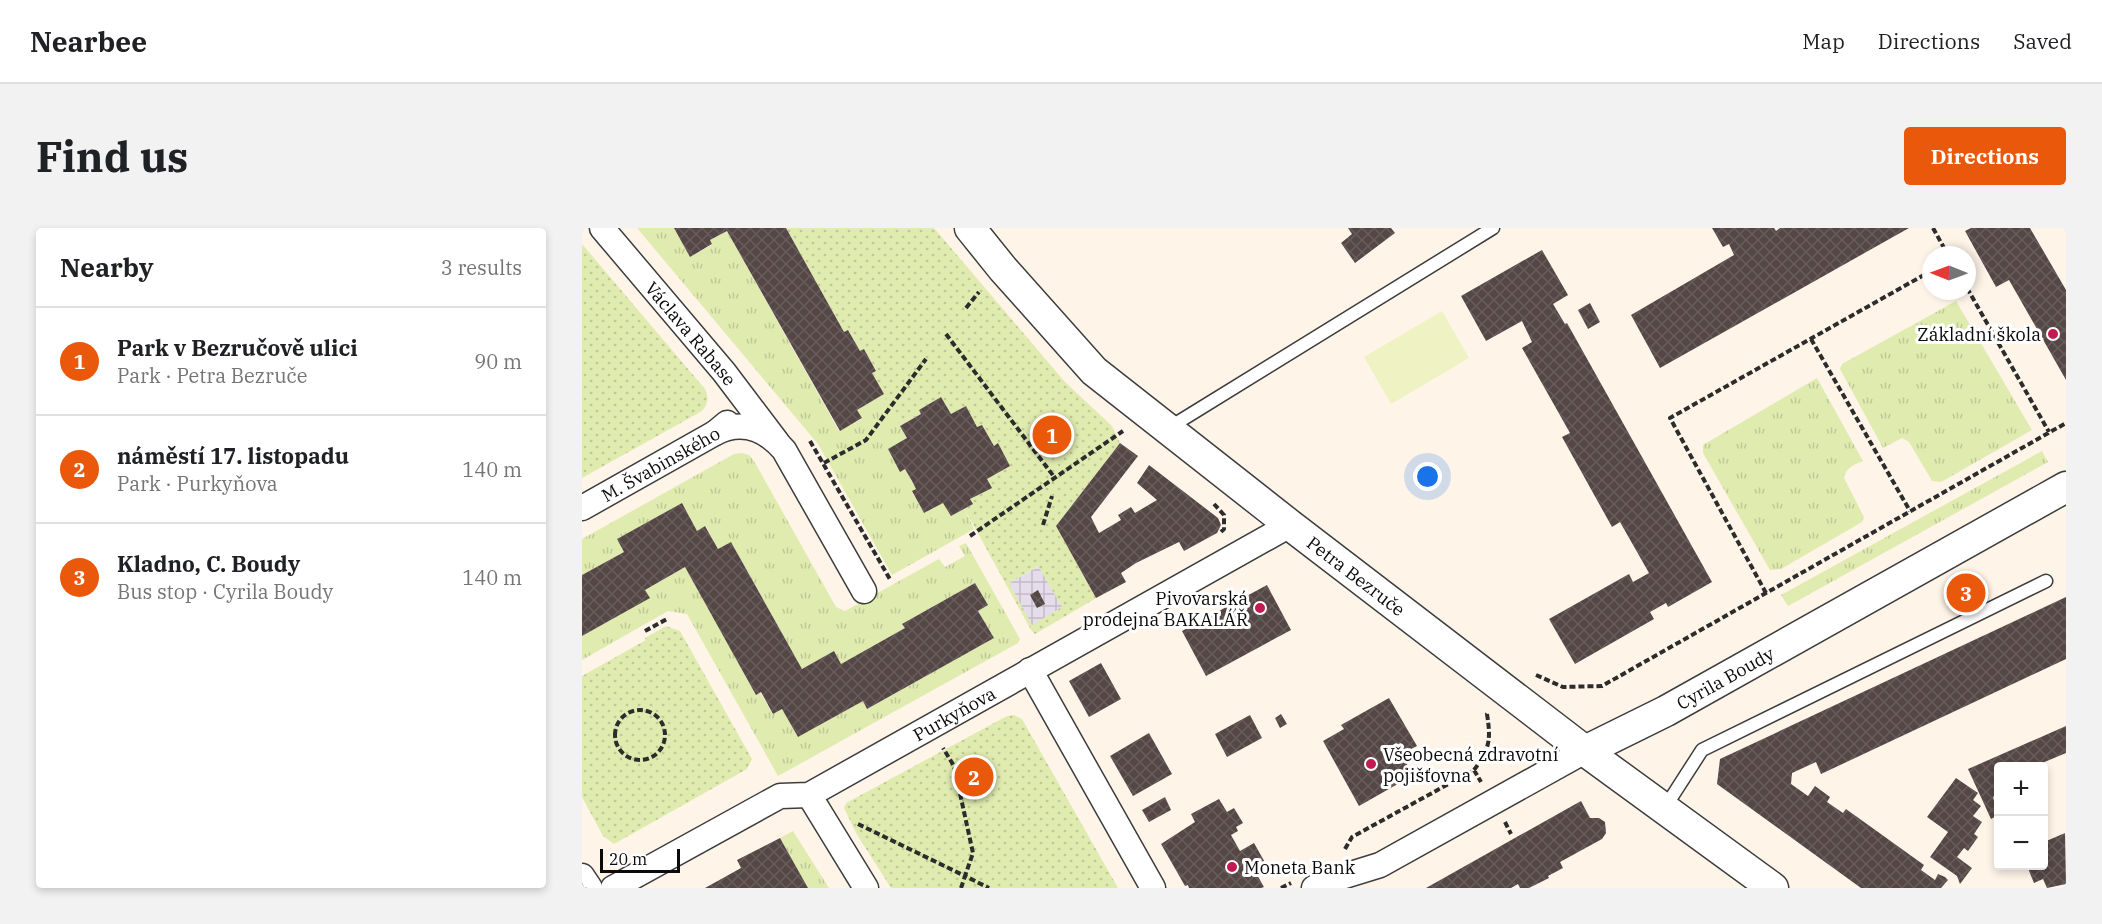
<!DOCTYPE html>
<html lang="en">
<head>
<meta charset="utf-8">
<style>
	body { margin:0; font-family:"IBM Plex Serif",serif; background:#f2f2f2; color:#202124 }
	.controls { position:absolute; right:18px; bottom:18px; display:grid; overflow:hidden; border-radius:6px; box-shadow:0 3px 9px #0003 }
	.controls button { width:54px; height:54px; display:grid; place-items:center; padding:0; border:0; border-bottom:2px solid #e0e0e0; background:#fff; color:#202124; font:30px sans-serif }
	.compass { position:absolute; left:1340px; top:18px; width:54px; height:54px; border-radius:50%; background:#fff; box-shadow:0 3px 9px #0003; rotate:271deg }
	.scale { position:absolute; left:18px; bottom:15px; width:80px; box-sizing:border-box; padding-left:6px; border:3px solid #0a0a0a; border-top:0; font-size:16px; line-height:21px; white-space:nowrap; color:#0a0a0a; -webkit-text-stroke:4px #fff; paint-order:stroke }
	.you { position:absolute; left:846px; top:249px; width:21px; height:21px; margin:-15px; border:4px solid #fff; border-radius:50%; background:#1a73e8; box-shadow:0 0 0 9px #1a73e833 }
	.badge { display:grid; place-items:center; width:39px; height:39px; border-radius:50%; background:#ea580c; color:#fff; font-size:20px; font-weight:700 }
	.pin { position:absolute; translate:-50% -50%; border:3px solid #fff; box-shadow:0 2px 6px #0006 }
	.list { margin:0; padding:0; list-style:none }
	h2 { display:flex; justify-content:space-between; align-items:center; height:78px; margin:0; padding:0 24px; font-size:26px }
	h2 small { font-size:20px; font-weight:400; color:#757577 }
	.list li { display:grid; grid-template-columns:39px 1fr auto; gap:18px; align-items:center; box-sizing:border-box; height:108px; padding:0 24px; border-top:2px solid #e0e0e0 }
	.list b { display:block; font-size:22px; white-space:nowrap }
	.list p { margin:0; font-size:20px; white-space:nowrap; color:#757577 }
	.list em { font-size:20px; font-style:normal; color:#757577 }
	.map { position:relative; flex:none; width:1484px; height:660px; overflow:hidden; border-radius:6px }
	header { display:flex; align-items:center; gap:36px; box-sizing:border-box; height:84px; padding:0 30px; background:#fff; border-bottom:2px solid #e0e0e0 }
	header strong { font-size:28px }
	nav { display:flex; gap:33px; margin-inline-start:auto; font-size:21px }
	.intro { display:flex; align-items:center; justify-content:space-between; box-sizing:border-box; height:144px; padding:0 36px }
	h1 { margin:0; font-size:42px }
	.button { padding:15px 27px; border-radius:6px; background:#ea580c; color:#fff; font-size:21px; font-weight:700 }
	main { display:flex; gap:36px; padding:0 36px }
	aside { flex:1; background:#fff; border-radius:6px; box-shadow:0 3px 9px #0003 }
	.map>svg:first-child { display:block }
	.industrial { fill:url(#industrial-grid) }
	.grass { fill:url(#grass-tufts) }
	.park { fill:url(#park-dots); fill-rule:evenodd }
	.pitch { fill:#eff2c2 }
	.building { fill:url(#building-cross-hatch) }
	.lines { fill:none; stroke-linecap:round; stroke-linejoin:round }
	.service-casing { stroke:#3d3d3d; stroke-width:15 }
	.minor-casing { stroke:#3d3d3d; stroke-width:27 }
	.tertiary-casing { stroke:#3d3d3d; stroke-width:33 }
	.path { stroke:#2c2c2c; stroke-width:4; stroke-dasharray:6 3; stroke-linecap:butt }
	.service { stroke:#fff; stroke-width:12 }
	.minor { stroke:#fff; stroke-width:24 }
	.tertiary { stroke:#fff; stroke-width:30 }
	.poi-dot { fill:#c21b53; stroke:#fff; stroke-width:2 }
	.labels { text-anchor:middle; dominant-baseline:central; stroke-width:6; stroke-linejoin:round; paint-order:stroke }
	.street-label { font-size:18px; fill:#0a0a0a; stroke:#fff }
	.poi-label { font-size:18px; fill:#0a0a0a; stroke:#fff; text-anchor:end }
</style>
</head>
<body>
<header>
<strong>Nearbee</strong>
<nav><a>Map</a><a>Directions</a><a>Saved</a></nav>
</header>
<div class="intro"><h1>Find us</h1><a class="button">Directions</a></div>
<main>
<aside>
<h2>Nearby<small>3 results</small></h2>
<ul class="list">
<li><span class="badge">1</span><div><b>Park v Bezručově ulici</b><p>Park · Petra Bezruče</p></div><em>90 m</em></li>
<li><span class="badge">2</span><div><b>náměstí 17. listopadu</b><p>Park · Purkyňova</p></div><em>140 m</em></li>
<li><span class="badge">3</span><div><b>Kladno, C. Boudy</b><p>Bus stop · Cyrila Boudy</p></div><em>140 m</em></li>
</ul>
</aside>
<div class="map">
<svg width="1484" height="660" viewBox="0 0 1484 660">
	<defs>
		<pattern id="industrial-grid" width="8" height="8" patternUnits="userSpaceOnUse" patternTransform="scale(1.5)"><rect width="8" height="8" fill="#e5ddeb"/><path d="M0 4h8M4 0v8" fill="none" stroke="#c3bcc8"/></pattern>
		<pattern id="grass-tufts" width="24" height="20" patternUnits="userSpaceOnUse" patternTransform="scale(1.5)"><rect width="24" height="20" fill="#e0ebb0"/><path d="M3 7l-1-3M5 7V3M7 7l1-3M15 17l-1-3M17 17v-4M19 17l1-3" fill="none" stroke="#bfc896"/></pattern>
		<pattern id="park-dots" width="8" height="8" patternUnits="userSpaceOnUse" patternTransform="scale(1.5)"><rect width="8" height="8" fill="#e0ebb0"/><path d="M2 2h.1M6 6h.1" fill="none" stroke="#bfc896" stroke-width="1.8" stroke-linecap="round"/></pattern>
		<pattern id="building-cross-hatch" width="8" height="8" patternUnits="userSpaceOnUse" patternTransform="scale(1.5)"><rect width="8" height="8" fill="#544746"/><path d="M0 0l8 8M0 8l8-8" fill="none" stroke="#685d5c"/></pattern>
	</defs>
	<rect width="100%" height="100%" fill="#fff4e8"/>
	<path class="industrial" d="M457,338L481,379L450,398L427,355Z"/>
	<path class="grass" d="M55,0H92L108,29L130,17L128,12L145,3L257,203L280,191L275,182L302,166L325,210L323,241L334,261L330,264L342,285L361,275L382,280L392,301L310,347L236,216Z
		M1374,73L1450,202L1359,254L1350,253L1327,214L1320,210L1301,220L1258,141L1260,136Z
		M1235,150L1281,233C1272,237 1264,239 1262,250L1282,289L1280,294L1199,341L1188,342L1121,225V217Z
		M1460,223L1466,234L1206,378L1199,367Z
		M160,225L167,227L172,233L254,379L263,383L357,331L363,339L383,328L377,318L384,315L438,411L436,415L196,548L105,386L86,383L0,432V408L67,370L63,362L103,339L191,486L200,481L216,509L281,473L285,481L412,410L396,383L406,377L393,355L321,396L323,400L259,436L252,423L220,441L149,314L136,321L124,298L115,303L100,275L42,324L0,347V311L152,226Z
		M211,603L247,660H226L198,610Z"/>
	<path class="park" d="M204,0H352L483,154L530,198L538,215L474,298L514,370L511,372L453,406L449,402L382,280L390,276L388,271L409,260L405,251L428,238L416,216L412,218L400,197L395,199L384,178L369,186L359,169L337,182L339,186L318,198L290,145L294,142L282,121L278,123L267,103L262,104ZM456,338L480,379L450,397L427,355Z
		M0,16L123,161C127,169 126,176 120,183L0,250Z
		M84,398L98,403L170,531L165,541L32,616L21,608L0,569V448L64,412L63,410Z
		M432,487L440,491L536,660H309L274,605L262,580L264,575L425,488Z"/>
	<path class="pitch" d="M860,83L887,130L809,176L782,129Z"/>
	<path class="building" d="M92,0H204L262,104L266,102L278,123L282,121L294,143L290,145L302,166L275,182L280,190L258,203L145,3L128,12L130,16L108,29Z
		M766,0H809L813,5L773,35L759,15L770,6Z
		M1130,0H1192L1194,3L1198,0H1327L1078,140L1049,87L1152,27L1147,16L1141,19Z
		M1389,0H1448L1484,62V152L1427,52L1414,59L1383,3Z
		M960,22L986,67L971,76L983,96L985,95L1130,354L1086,379L1084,375L1068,384L1072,391L993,436L967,391L1047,346L1051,354L1067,345L1038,294L1030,299L980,209L988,205L940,120L950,114L940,93L904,113L879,68Z
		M1008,75L1018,94L1006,101L996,82Z
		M359,169L369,186L384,178L395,199L400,197L412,218L416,215L428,238L405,251L410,260L388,271L391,276L369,288L361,275L342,285L330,263L334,261L330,253L323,241L318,244L306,221L325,210L318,198L339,186L337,182Z
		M538,215L556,228L509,289L517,305L539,292L536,287L549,279L553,285L575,272L555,255L567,237L636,290L639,297L635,305L602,323L597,314L554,335L539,345L544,354L514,370L474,298Z
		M100,275L115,303L123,298L136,321L149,314L220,441L252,423L259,436L323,400L320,396L393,355L406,377L396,383L412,410L285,481L281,473L216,509L200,481L191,486L179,464L174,467L103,339L63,362L68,370L0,408V347L42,324L35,311Z
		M685,357L709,402L624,448L600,403Z
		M456,362L463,376L455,380L448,367Z
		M1484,369V431L1239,546L1234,534L1210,545L1209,556L1226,568L1233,558L1248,569L1245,574L1261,585L1264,581L1342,637L1339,642L1353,652L1356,646L1363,649L1366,652L1359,660H1279L1135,556L1138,531Z
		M519,435L539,471L507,489L487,453Z
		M807,470L835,518L829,521L821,553L777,578L741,513L762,501L759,497Z
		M699,486L705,496L698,500L693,490Z
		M668,487L680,510L645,529L633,506Z
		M1484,498V525L1453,538H1416V566L1411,569L1416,587L1409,591L1386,541Z
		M567,505L590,546L551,568L528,528Z
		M1374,550L1396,565L1391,572L1399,578L1391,588L1400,594L1392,606L1396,609L1386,623L1382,620L1375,629L1390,640L1378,656L1375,648L1348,629L1366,604L1345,589Z
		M583,569L589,582L567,594L560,582Z
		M637,571L645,584L652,580L661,595L654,599L656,603L649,607L658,623L672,615L685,638L674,645L682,659L679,660H607L606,657L603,658L579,616L613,594L609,586Z
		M999,573L1008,590H1017L1023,594L1024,605L1020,611L978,634L981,640L966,648L967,650L947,660H938L936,656L929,660H844Z
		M1483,605L1484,656L1465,660L1461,651L1452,655L1445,638H1462V614Z
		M198,610L226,660H123L159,640L155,632Z"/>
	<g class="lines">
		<g class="service-casing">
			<path id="service" d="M585,201L911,0
				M1082,581L1120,522L1464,353"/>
		</g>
		<g class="minor-casing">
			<g id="minor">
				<path id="s1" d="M20,0L142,144L195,214"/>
				<path d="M133,205C160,191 184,201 202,222L282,363"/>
				<path id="s2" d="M0,280L133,205L145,195"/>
				<path d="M448,442L571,660"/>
				<path d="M227,567L284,660"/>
				<path d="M0,648L8,660"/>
				<path id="s3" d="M31,660L198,568L227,567L708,297"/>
				<path d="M732,660L740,655L798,637L1003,523"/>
			</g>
		</g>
		<g class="tertiary-casing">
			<g id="tertiary">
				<path id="s4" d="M388,0L421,41L512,143L708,297L1003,523L1191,660"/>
				<path id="s5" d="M1003,523L1084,483L1484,259"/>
			</g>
		</g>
		<path class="path" d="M1351,0L1366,27
			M1385,60L1467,204
			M384,80L397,64
			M364,106L473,250
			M1229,111L1328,283
			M228,213L309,353
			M242,235L284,212L344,131
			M632,276L642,287V301L638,305
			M461,297L470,268
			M388,308L541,203
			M1184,365L1088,190L1349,43
			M63,403L85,391
			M954,447L981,459L1020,458L1484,195
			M33 507a25 25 0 1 1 50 0a25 25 0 1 1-50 0Z
			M892,542L899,554
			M923,594L929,606
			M276,596L383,648L391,625L372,538L361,520
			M763,621L770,609L892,542C908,520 909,512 905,486L907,484
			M379,660L383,648L407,660
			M699,660L709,655"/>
		<use href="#service" class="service"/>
		<use href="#minor" class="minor"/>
		<use href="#tertiary" class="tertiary"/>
	</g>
	<g class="poi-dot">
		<circle cx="1471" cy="106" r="6"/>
		<circle cx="678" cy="380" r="6"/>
		<circle cx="789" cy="536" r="6"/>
		<circle cx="650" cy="639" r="6"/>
	</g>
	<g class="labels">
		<g class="street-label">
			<text stroke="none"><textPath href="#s1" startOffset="138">Václava Rabase</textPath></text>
			<text stroke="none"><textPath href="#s2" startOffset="90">M. Švabinského</textPath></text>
			<text stroke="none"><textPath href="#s4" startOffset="522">Petra Bezruče</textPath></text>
			<text stroke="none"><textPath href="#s5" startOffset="158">Cyrila Boudy</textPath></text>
			<text stroke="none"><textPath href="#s3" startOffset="386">Purkyňova</textPath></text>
		</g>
		<g class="poi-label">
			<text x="1459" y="106">Základní škola</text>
			<text x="666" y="370">Pivovarská<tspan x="666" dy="21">prodejna BAKALÁŘ</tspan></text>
			<text x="801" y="526" text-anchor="start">Všeobecná zdravotní<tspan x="801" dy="21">pojišťovna</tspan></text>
			<text x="662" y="639" text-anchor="start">Moneta Bank</text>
		</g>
	</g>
</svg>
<div class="controls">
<button>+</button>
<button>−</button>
</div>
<svg class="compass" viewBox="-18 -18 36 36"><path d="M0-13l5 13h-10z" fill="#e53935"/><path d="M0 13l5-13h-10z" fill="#757577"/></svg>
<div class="scale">20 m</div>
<div class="you"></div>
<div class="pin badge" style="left:470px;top:207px">1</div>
<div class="pin badge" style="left:392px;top:549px">2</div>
<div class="pin badge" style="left:1384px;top:365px">3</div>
</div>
</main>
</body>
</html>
